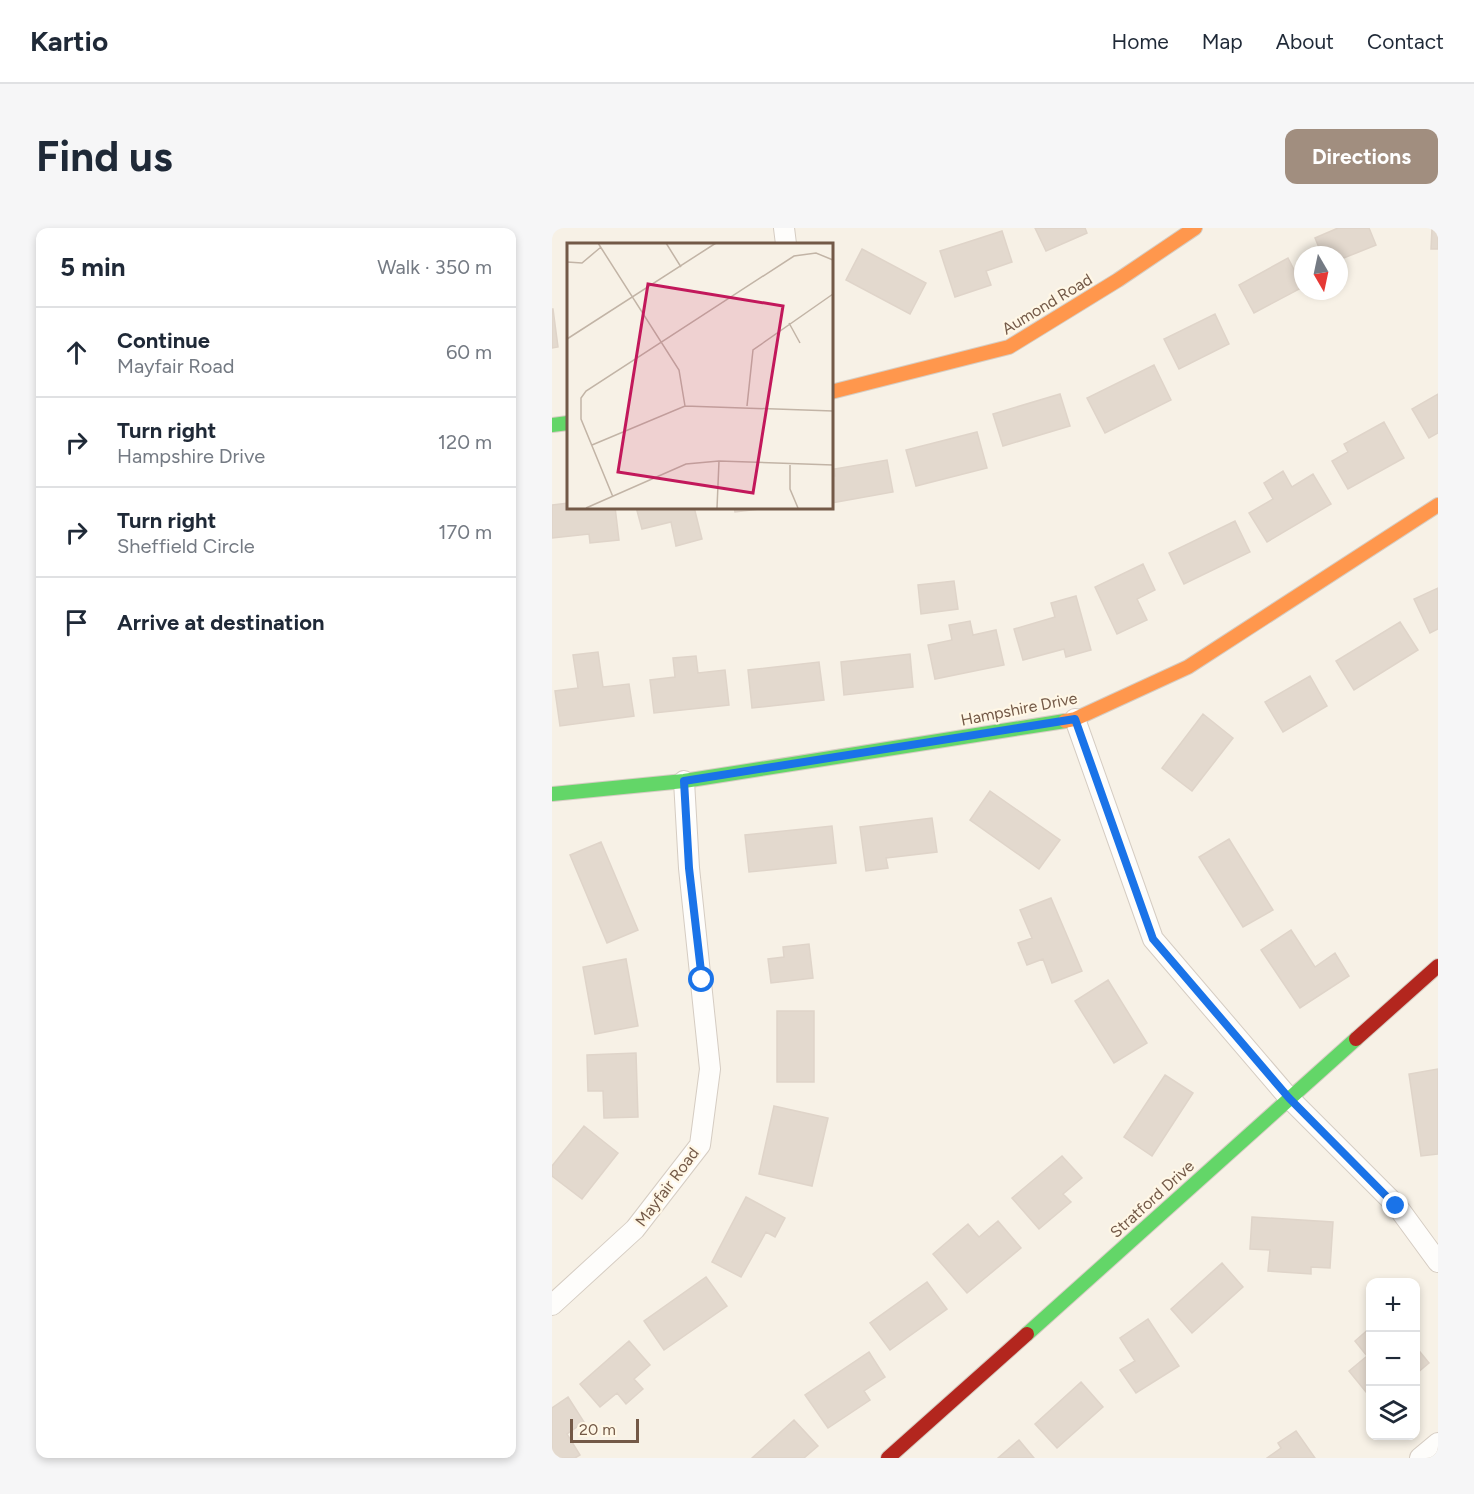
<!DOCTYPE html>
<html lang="en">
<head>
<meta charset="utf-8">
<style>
	body { margin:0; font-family:Figtree,sans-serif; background:#f6f6f7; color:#1f2937 }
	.controls { position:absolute; right:18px; bottom:18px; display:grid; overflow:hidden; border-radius:12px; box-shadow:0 3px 9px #0003 }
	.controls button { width:54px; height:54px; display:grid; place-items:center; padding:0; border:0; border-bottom:2px solid #e0e1e3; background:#fff; color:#1f2937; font:30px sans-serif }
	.compass { position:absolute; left:742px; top:18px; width:54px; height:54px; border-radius:50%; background:#fff; box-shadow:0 3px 9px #0003; rotate:171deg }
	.scale { position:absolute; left:18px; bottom:15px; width:69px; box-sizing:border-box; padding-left:6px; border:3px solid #735947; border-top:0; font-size:16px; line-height:21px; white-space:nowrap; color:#735947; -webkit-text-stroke:4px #fff7e6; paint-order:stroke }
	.stop { position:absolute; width:18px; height:18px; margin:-14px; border:4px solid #1a73e8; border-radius:50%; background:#fff }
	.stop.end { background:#1a73e8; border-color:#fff; box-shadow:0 2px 6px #0008 }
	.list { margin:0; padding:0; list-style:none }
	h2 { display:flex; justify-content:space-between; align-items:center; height:78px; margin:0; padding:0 24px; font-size:26px }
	h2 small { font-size:20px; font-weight:400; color:#747a83 }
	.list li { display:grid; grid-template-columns:39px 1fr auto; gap:18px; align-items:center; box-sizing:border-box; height:90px; padding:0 24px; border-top:2px solid #e0e1e3 }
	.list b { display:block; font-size:22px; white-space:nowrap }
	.list p { margin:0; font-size:20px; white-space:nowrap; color:#747a83 }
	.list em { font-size:20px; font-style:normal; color:#747a83 }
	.icon { flex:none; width:33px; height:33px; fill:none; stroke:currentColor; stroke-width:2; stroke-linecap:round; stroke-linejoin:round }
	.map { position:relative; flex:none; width:886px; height:1230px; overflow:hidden; border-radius:12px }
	header { display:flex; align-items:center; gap:36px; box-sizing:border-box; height:84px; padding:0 30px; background:#fff; border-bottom:2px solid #e0e1e3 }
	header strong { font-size:28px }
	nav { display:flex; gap:33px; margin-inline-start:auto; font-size:21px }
	.intro { display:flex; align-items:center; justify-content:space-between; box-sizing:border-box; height:144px; padding:0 36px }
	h1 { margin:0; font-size:42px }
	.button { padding:15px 27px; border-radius:12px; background:#a18e7f; color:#fff; font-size:21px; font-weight:700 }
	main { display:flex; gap:36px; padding:0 36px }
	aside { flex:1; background:#fff; border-radius:12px; box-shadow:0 3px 9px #0003 }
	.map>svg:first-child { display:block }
	.building { fill:#e3d9ce; stroke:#dfd4c9; stroke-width:1.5 }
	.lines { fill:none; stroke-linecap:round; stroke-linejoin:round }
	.street-casing { stroke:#d5ccc2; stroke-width:22 }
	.fast-casing { stroke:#d6cdc3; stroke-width:16 }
	.slow-casing { stroke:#d6cdc3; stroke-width:16 }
	.jam-casing { stroke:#d6cdc3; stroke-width:16 }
	.street { stroke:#fefdfb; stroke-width:20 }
	.fast { stroke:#63d668; stroke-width:14 }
	.slow { stroke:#ff974d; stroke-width:14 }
	.jam { stroke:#b3261e; stroke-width:14 }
	.route { stroke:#1a73e8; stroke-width:8 }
	.labels { text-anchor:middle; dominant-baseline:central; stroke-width:4.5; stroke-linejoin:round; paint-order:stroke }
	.street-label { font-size:16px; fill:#735947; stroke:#fff7e6 }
	.inset-road { fill:none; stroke:#c2b4a6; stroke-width:1.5 }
	.view { fill:#c2185b; fill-opacity:0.15; stroke:#c2185b; stroke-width:3 }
	.inset-edge { fill:none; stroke:#735947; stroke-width:3 }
</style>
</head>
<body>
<header>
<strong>Kartio</strong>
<nav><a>Home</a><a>Map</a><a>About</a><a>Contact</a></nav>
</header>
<div class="intro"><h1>Find us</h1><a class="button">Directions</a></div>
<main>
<aside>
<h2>5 min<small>Walk · 350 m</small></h2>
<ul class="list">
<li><svg class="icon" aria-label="ahead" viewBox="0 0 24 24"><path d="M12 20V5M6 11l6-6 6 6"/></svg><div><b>Continue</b><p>Mayfair Road</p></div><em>60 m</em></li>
<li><svg class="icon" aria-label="right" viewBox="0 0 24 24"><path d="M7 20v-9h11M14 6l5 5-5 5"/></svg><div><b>Turn right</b><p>Hampshire Drive</p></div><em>120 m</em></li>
<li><svg class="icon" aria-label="right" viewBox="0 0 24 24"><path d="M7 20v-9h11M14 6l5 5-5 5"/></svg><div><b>Turn right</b><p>Sheffield Circle</p></div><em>170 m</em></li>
<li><svg class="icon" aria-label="arrive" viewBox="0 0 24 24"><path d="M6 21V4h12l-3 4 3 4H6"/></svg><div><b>Arrive at destination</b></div></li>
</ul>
</aside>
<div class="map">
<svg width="886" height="1230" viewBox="0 0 886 1230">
	<rect width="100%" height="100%" fill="#f7f1e6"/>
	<path class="building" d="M483,0H533L535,5L494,23Z
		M786,0H817L824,17L787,32V27H770L763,10Z
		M880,0H886V21H879Z
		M450,3L460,34L434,43L439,57L403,69L388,23Z
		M310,21L374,55L358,86L294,52Z
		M736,30L751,59L702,85L687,57Z
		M1,81L6,119L0,120V81Z
		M663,86L677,116L627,141L612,111Z
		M602,137L619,172L553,205L535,170Z
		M508,166L518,198L451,218L441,186Z
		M886,166V205L877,210L860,181Z
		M832,194L852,230L796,261L780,233L796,224L792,216Z
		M425,204L435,240L364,258L354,222Z
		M335,232L341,264L279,275V248H283L282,241Z
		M731,243L740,259L761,246L779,276L715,314L697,285L721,271L712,255Z
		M16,275V279H63L67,312L38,315L37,306L0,310V277Z
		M84,279H142L150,311L124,318L119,294L90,301Z
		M182,279H225L183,284Z
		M683,293L698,324L632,356L617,325Z
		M591,336L603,362L585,371L595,392L565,406L543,359Z
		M402,353L406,381L369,386L366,357Z
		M886,360V401L878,405L862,371Z
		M524,368L539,422L514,429L512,421L471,432L462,401L503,389L499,375Z
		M418,393L421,407L444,402L452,437L383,451L376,417L400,412L397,397Z
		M848,394L866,422L802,462L784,433Z
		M46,424L51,459L77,456L82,488L8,498L3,463L26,460L21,427Z
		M358,426L361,459L292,467L289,434Z
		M144,428L146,445L173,442L177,477L102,485L98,452L123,449L121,430Z
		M267,434L272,472L200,480L196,442Z
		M758,448L775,478L731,504L713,474Z
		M651,486L681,510L640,563L610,540Z
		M438,563L508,612L487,641L418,592Z
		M380,590L385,624L334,630L336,640L314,643L308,599Z
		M280,598L284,635L197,644L193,607Z
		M677,611L721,682L691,699L647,629Z
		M49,614L86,702L55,715L18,627Z
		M499,670L530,743L500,755L491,731L475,737L466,715L480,710L468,682Z
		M739,702L763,739L783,725L797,748L748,780L709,722Z
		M257,716L261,750L219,755L216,731L232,729L231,719Z
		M74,731L86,798L43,806L31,739Z
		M556,752L595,815L562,835L523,773Z
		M225,783H262V854H225Z
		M84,825L86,889L52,890L51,863H36L35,827Z
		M886,841V926L869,928L857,846Z
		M613,847L641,865L600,928L572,909Z
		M222,878L276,890L260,958L207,946Z
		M32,898L66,925L30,971L0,948V938Z
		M510,928L530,950L511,966L519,974L487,1001L460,970Z
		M194,969L233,990L223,1009L214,1004L189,1049L160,1034Z
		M700,989L781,994L778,1040L759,1039V1046L716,1043L718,1022L698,1021Z
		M446,993L469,1020L415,1065L381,1026L416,996L427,1009Z
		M670,1035L691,1059L640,1105L619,1081Z
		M154,1049L175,1078L112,1122L92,1093Z
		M375,1054L395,1081L338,1122L318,1095Z
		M596,1091L627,1138L584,1165L568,1142L583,1133L568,1110Z
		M818,1100V1169L797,1143L815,1128L803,1113Z
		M77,1113L98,1137L82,1151L91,1161L74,1176L65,1165L48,1179L28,1156Z
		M864,1119L877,1135L864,1146Z
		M317,1124L333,1149L312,1163L318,1172L276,1200L253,1167Z
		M529,1154L551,1179L505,1220L483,1196Z
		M16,1169L32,1194L15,1206L28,1227L23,1230H2L0,1226V1180Z
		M242,1192L266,1218L252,1230H200Z
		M744,1203L763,1230H715L729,1220L726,1215Z
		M467,1212L482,1230H446Z"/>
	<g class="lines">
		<g class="street-casing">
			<path id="street" d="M232,0L234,16
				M523,491L601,711L737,870L845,978L886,1034
				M0,1077L83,1001L148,917L158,841L137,640L132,553
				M868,1230L886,1215"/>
		</g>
		<g class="fast-casing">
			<path id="fast" d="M0,197L16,195
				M0,566L132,553L513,493
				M475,1106L804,811"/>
		</g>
		<g class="slow-casing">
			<path id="slow" d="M279,164L457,119L566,52L643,0
				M513,493L523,491L636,439L886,277"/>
		</g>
		<g class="jam-casing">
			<path id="jam" d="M804,811L886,738
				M336,1230L475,1106"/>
		</g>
		<use href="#street" class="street"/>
		<use href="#fast" class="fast"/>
		<use href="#slow" class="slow"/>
		<use href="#jam" class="jam"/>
	</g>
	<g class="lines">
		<path class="route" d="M150,752L137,640L132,553L523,491L601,711L737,870L844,978"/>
	</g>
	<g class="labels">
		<g class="street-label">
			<text transform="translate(495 76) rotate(-31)">Aumond Road</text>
			<text transform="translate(467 481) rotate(-11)">Hampshire Drive</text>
			<text transform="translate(115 959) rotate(-53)">Mayfair Road</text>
			<text transform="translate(600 971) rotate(-42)">Stratford Drive</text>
		</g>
	</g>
	<g transform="translate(15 15)">
		<rect width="266" height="266" fill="#f7f1e6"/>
		<path class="inset-road" d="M31,0L112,127L118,163M99,0L114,24M0,19L15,20L34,4M222,80L233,100M0,96L149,0M180,163L186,107L266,51M25,202L118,163L266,168M223,222V246L231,265M46,254L14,176V155L19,148L227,13L249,10L266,17M19,265L119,221L152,218L266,222M150,265L152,218"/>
		<path class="view" d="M81,41L216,63L186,250L51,229Z"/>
		<rect width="266" height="266" class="inset-edge"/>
	</g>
</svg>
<div class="controls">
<button>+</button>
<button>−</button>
<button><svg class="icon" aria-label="layers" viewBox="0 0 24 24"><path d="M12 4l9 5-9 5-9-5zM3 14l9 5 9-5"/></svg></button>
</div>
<svg class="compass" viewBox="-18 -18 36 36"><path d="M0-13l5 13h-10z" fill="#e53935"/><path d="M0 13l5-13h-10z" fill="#747a83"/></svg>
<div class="scale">20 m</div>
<div class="stop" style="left:150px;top:752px"></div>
<div class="stop end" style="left:844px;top:978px"></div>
</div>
</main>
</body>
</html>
